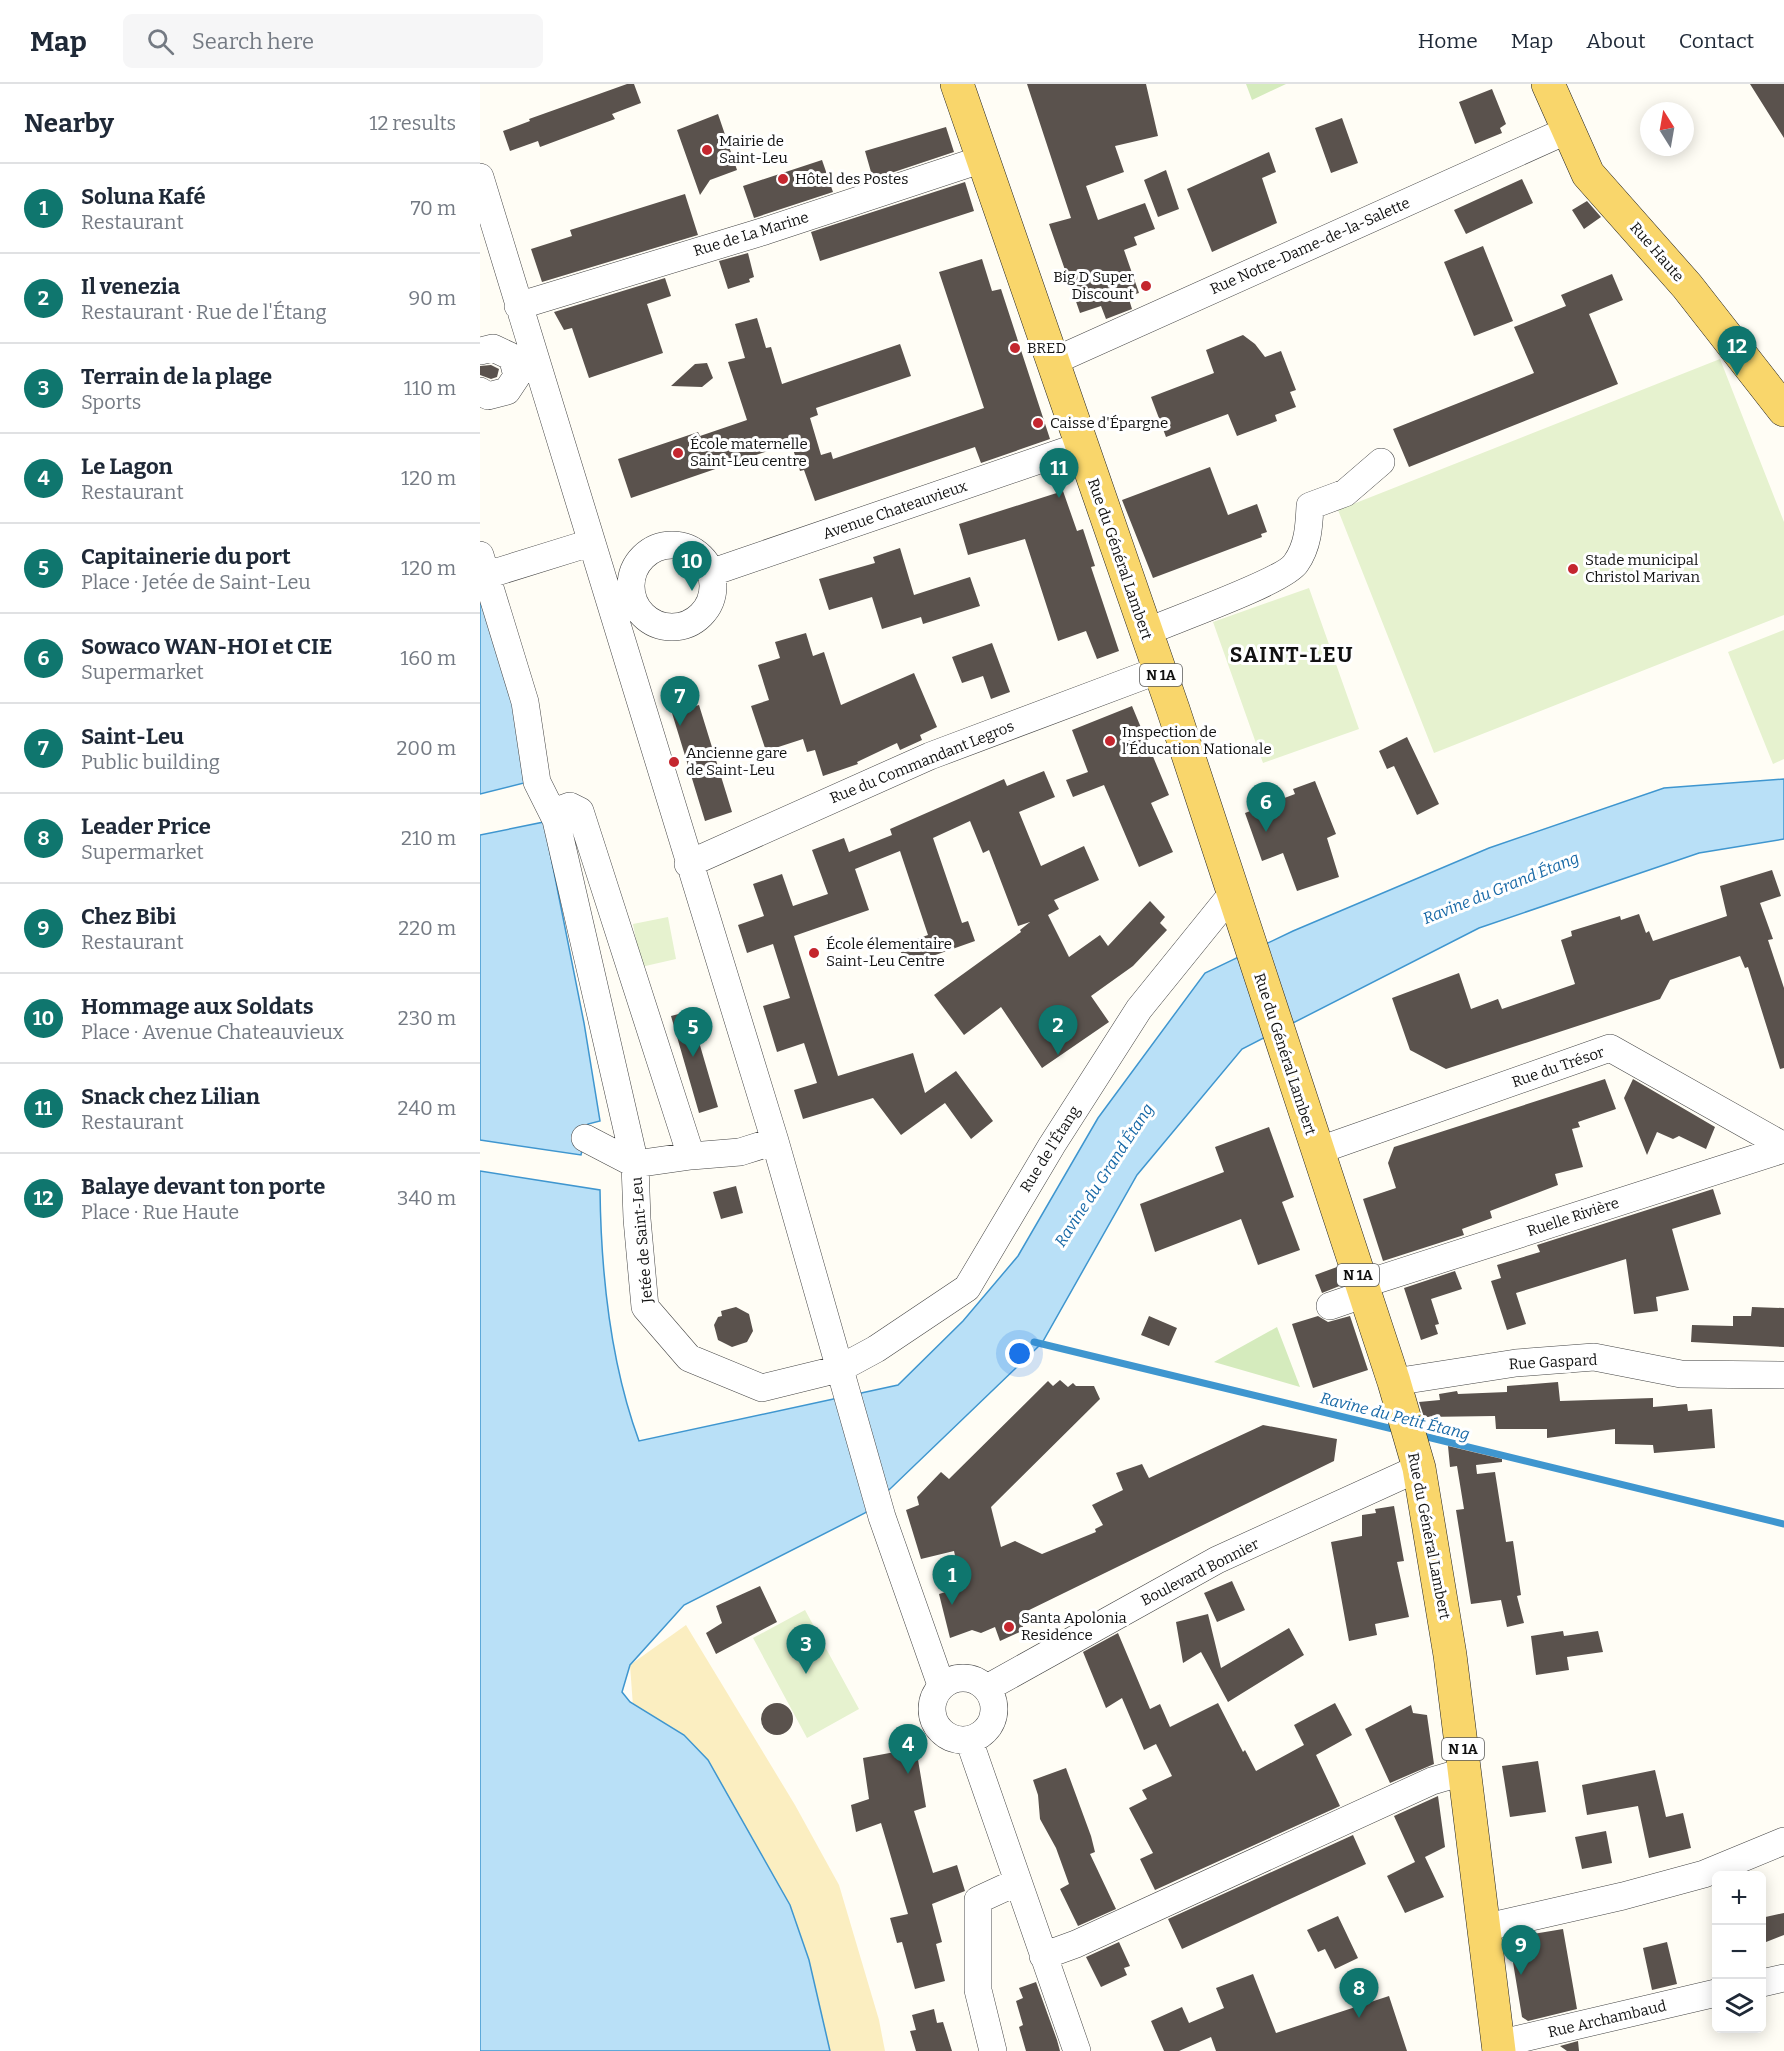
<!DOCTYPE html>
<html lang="en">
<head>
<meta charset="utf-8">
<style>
	body { margin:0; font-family:Bitter,serif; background:#f6f6f7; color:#1f2937 }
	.controls { position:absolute; right:18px; bottom:18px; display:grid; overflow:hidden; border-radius:9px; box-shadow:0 3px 15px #0003 }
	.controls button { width:54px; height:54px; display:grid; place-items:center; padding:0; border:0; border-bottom:2px solid #e0e1e3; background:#fff; color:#1f2937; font:30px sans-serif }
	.compass { position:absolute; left:1160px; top:18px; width:54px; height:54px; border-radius:50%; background:#fff; box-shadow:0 3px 15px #0003; rotate:349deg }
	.you { position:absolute; left:540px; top:1270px; width:21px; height:21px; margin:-15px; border:4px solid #fff; border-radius:50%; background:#1a73e8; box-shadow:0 0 0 9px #1a73e833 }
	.badge { display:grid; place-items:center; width:39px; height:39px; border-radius:50%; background:#0f766e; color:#fff; font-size:20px; font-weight:700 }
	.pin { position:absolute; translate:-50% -50px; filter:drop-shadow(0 2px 3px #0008) }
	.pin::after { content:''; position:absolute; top:32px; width:21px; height:18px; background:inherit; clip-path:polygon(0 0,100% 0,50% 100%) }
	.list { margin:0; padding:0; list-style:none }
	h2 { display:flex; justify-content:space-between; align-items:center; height:78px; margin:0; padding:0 24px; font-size:26px }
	h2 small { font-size:20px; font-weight:400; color:#747a83 }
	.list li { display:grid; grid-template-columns:39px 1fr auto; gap:18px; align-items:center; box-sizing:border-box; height:90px; padding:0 24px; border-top:2px solid #e0e1e3 }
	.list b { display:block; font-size:22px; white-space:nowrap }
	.list p { margin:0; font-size:20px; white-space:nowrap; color:#747a83 }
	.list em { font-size:20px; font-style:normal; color:#747a83 }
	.icon { flex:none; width:33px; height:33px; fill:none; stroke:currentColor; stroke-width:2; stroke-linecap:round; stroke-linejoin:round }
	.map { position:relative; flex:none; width:1304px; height:1967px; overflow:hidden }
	header { display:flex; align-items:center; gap:36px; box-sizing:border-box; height:84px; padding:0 30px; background:#fff; border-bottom:2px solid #e0e1e3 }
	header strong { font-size:28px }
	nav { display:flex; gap:33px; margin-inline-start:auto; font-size:21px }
	.search { width:420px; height:54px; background:#f6f6f7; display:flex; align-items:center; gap:15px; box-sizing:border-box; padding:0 21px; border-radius:9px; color:#747a83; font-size:22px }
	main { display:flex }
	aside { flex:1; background:#fff }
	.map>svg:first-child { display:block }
	.green { fill:#d5ebbd }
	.sand { fill:#fbeec1 }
	.pitch { fill:#e6f2cf }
	.water { fill:#b9e0f7; stroke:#3f96cf; stroke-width:1.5 }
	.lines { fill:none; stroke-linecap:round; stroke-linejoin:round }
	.stream { stroke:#3f96cf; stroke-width:7 }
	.building { fill:#5a524d }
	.minor-casing { stroke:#444; stroke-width:28 }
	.major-casing { stroke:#222; stroke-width:34 }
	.minor { stroke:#fff; stroke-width:27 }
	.major { stroke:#f9d66b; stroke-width:33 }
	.poi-dot { fill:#c4262e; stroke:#fff; stroke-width:2 }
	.labels { text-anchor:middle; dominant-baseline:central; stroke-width:6; stroke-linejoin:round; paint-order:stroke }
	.shield { fill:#fff; stroke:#585858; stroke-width:1.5 }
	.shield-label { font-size:14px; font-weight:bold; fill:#111 }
	.poi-label { font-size:15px; fill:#111; stroke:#fff; text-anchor:start }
	.street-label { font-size:15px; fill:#111; stroke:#fff }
	.water-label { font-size:16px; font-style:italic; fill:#1768a6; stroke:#fff }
	.district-label { font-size:21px; font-weight:bold; letter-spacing:1.5px; fill:#111; stroke:#fff }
</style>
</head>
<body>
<header>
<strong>Map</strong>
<div class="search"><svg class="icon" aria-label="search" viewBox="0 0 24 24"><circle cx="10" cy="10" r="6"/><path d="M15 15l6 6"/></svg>Search here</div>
<nav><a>Home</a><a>Map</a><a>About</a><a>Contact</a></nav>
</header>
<main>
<aside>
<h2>Nearby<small>12 results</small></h2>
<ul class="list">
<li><span class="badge">1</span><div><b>Soluna Kafé</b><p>Restaurant</p></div><em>70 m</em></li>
<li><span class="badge">2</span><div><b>Il venezia</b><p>Restaurant · Rue de l'Étang</p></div><em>90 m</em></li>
<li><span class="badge">3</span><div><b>Terrain de la plage</b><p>Sports</p></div><em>110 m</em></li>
<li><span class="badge">4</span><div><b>Le Lagon</b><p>Restaurant</p></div><em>120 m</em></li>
<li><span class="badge">5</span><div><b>Capitainerie du port</b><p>Place · Jetée de Saint-Leu</p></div><em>120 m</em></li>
<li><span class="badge">6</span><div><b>Sowaco WAN-HOI et CIE</b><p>Supermarket</p></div><em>160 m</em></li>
<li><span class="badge">7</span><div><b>Saint-Leu</b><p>Public building</p></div><em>200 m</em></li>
<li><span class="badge">8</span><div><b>Leader Price</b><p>Supermarket</p></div><em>210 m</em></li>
<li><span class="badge">9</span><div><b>Chez Bibi</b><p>Restaurant</p></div><em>220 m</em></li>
<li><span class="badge">10</span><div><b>Hommage aux Soldats</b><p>Place · Avenue Chateauvieux</p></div><em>230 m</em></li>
<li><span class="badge">11</span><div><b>Snack chez Lilian</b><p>Restaurant</p></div><em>240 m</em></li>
<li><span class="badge">12</span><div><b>Balaye devant ton porte</b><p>Place · Rue Haute</p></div><em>340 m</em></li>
</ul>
</aside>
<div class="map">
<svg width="1304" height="1967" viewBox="0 0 1304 1967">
	<rect width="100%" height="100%" fill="#fffdf5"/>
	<path class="green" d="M766,0H806L772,16Z
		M797,1243L820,1303L734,1278Z"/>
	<path class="sand" d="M206,1541L315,1721L359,1801L399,1936L405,1967H328L154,1636L150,1581Z"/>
	<path class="pitch" d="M1240,275L1304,438V531L954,669L858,426Z
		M829,504L879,645L783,679L733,538Z
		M1304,546V675L1293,680L1248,568Z
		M188,833L196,875L161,883L153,840Z
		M325,1526L379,1625L327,1654L273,1554Z"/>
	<path class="water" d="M0,505L30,594L44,699L0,710Z
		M1304,695V755L1219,769L999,844L762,965L657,1091L562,1259L385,1429L204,1521L150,1581L142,1608L150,1618L204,1651L228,1676L310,1821L329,1876L350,1967H0V1087L120,1106C121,1190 130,1278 159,1357L418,1301L483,1237L538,1172L618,1034L725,889L813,847L1009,764L1184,704Z
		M64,738L104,939L120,1037L108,1040L101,1071L0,1056V751Z"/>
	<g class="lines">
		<path class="stream" d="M554,1258L917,1346
			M939,1351L1304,1440"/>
	</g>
	<path class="building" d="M147,0H154L161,19L132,30L135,35L60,63L58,57L30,67L23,47L50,37L49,35Z
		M547,0H666L678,52L635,62L644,88L606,102L618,136L665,119L675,145L654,153L657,161L644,166L659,209L648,212L652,225L626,235L621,222L600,229L569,140L591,134Z
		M1270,0H1304V54Z
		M1012,5L1026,40L1020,44L1022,49L995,60L979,18Z
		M238,30L257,86L230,96L220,111L197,46Z
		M862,34L878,79L851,89L835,44Z
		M466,43L474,68L393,95L385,67Z
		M789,68L796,88L782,94L797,139L732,168L707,105Z
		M342,76L353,108L274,134L263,102Z
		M686,86L699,125L678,133L664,96Z
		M1042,95L1053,119L986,150L974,126Z
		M485,98L494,127L340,177L331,148Z
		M205,110L218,151L62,198L51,165L92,152L90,146Z
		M1107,117L1121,133L1104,145L1092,126Z
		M1003,162L1033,237L994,252L964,178Z
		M268,169L274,193L269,195L270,198L248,205L239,177Z
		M502,175L512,207L521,205L570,355L501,379L495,363L335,417L324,386L320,387L311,359L151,414L138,375L218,348L220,352L267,336L248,278L265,274L255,240L277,234L286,264L291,263L302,300L420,260L431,292L336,324L338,331L330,334L341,371L351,368L353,375L504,324L459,188Z
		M1132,190L1143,216L1109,230L1138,300L929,383L913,345L1054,289L1034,243L1086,222L1081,211Z
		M185,194L191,212L167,220L183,269L109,294L92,244L84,246L74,228Z
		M763,251L775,260L785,273L801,267L816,306L810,308L816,323L795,331L797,337L757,352L748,330L686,353L671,313L734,289L726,266Z
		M227,279L233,294L222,303L191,302L215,280Z
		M11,281L19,285L17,293L11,295L0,291V282Z
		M730,383L748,431L777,420L787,448L781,450L782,453L673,494L642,416Z
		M583,407L597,447L603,445L615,482L611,483L639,567L617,575L606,547L578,557L545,455L488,471L479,440Z
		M420,464L434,511L490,493L500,522L443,540L441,533L402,545L392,513L349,526L339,495L395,479L393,473Z
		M326,549L333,572L344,568L361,621L434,589L457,643L440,651L442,656L420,666L417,659L377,678L378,680L343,692L335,666L327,668L323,655L286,667L271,622L289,616L278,581L300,574L295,558Z
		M512,559L530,608L511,615L503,592L482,599L472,573Z
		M219,621L252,728L225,737L192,629Z
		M652,622L689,711L671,719L693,768L659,783L624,701L593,713L586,696L608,688L592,646Z
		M927,653L959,720L937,731L914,682L907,685L899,667Z
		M564,687L575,713L539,728L561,782L604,762L619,796L574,816L579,825L568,831L589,873L620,851L628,862L670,817L685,833L680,839L687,846L653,882L611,912L629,938L562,984L521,923L484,951L454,911L541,848L540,846L550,838L538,842L509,766L503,769L490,737L453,754L482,839L488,837L495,857L430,880L416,862L448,851L420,767L375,785L389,826L314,852L358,992L433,969L445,1009L476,987L513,1037L491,1055L465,1019L421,1051L393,1014L323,1035L314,1006L337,999L324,959L297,968L283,922L310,914L293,860L267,869L258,841L284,832L273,800L302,790L313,822L348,810L332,766L364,754L369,768L412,751L410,745L524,695L527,702Z
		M835,697L856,750L847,754L859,793L817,807L803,769L782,777L765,729L815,710L813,705Z
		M1292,786L1301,812L1280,819L1293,855L1288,856L1304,904V984L1300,985L1268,883L1265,884L1260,872L1190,896L1180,915L966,985L930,966L912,914L979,889L991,925L1018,915L1022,925L1095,900L1081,856L1092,852L1091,847L1140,832L1141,836L1159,830L1166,849L1169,847L1173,857L1247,832L1240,802Z
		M210,927L238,1023L219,1029L191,932Z
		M1125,995L1136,1025L1098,1038L1100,1043L1092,1045L1103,1083L1075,1090L1078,1101L1010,1127L1012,1134L982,1145L984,1151L903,1177L883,1115L916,1104L908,1079L914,1063Z
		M1153,995L1235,1043L1226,1065L1199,1052L1193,1055L1177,1048L1167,1071L1144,1014Z
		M789,1043L814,1113L802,1118L820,1166L778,1181L761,1135L675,1168L660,1120L744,1088L735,1063Z
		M256,1102L263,1129L241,1135L233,1108Z
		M1233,1105L1241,1130L1192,1145L1209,1206L1176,1213L1178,1227L1154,1230L1146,1175L1036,1209L1046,1240L1027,1246L1011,1197L1021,1194L1017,1181L1060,1168L1057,1161Z
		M857,1183L862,1201L842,1209L835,1191Z
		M975,1187L982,1205L951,1215L959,1240L955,1241L958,1250L941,1256L924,1204Z
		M256,1223L269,1230L273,1247L267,1258L252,1263L238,1256L234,1241L238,1233L242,1232L241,1227Z
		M1272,1223L1304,1224V1263L1211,1258L1212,1241L1253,1242V1232H1271Z
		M669,1232L697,1244L689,1262L661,1251Z
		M838,1232L848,1238L870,1232L888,1286L833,1304L812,1240Z
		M580,1296L588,1303L593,1299L596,1302H614L620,1315L511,1423L521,1463L535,1457L562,1470L616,1448L615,1445L623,1441L612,1421L643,1406L636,1389L662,1380L669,1394L783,1341L857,1355L854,1377L539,1531L544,1546L520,1557L515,1543L501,1549L492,1546L470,1554L459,1510L482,1503L474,1467L441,1475L426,1426L439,1421L437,1413L461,1388L469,1395L568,1297L573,1302Z
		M1078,1298L1080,1317L1173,1314V1323L1207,1320L1208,1327L1232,1325L1235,1364L1174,1369L1173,1361L1135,1360V1345L1067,1354V1345H1016L1015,1332L944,1333L939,1318L960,1316L959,1310L977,1307L978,1310L1027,1308V1302Z
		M968,1362L1022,1375V1378L996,1381L997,1390L1015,1388L1026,1458L1033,1457L1041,1511L1037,1512L1044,1539L1027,1543L1021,1516L991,1520L976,1426L984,1425L977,1382L970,1383Z
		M914,1422L924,1477L917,1478L929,1533L895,1540L897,1551L869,1557L851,1458L882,1452V1431L896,1429L895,1425Z
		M752,1497L765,1526L737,1538L724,1509Z
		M280,1502L297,1538L236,1570L226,1549L242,1539L236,1522Z
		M728,1530L741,1584L809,1544L824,1571L748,1618L721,1568L703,1579L696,1538Z
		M1083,1547L1084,1552L1118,1547L1123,1568L1087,1573L1089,1586L1056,1591L1051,1552Z
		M638,1549L670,1625L680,1620L690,1643L738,1619L763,1668L765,1666L776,1687L824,1661L814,1641L855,1619L872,1651L836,1671L860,1722L675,1806L660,1775L673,1769L649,1724L667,1715L662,1706L692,1692L676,1660L664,1666L642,1614L626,1624L603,1568Z
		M281 1635a16 16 0 1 1 32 0a16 16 0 1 1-32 0Z
		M931,1621L933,1629L947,1631L954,1680L910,1699L885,1645Z
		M436,1664L446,1723L434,1727L453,1789L477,1781L485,1807L452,1820L462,1858L456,1860L465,1897L435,1905L422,1858L417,1859L410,1834L428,1830L401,1739L376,1748L371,1721L389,1715L383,1674Z
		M1058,1677L1066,1728L1030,1733L1022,1682Z
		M586,1684L611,1752L615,1768L610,1770L636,1825L598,1842L580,1805L589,1800L576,1764L560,1735L558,1711L553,1696Z
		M1175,1686L1186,1733L1203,1729L1211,1764L1169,1774L1158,1722L1107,1731L1102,1701Z
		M958,1712L965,1763L945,1773L964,1813L925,1829L907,1792L935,1778L914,1732Z
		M1126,1747L1132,1779L1102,1785L1095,1753Z
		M873,1751L886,1780L702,1865L688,1835Z
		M1304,1829V1851L1281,1860V1834Z
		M858,1832L878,1874L855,1885L845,1865L838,1868L827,1846Z
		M1083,1845L1097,1925L1048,1937L1042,1933L1029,1854Z
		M639,1858L650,1882L644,1884L647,1891L621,1903L606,1873Z
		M1187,1858L1197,1900L1172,1906L1163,1864Z
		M773,1890L796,1949L909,1912L927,1967H736L731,1953L699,1967H684L671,1937L702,1923L709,1939L744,1924L736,1904Z
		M556,1898L577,1956L580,1967H546L539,1943L543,1941L536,1917L543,1914L539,1904Z
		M454,1925L457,1939L463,1938L472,1967H436L430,1947L436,1946L432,1931Z
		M1098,1957L1099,1967H1087L1080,1962Z"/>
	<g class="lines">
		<g class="minor-casing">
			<path id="minor" d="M0,93L295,1057L402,1433L461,1601
				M38,222L285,147L503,75
				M0,267L13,264L30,272L34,280L53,273
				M572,278L1088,46
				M0,307L8,312L27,307L37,292L34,280
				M151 502a41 41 0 1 1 82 0a41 41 0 1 1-82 0Z
				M0,471L45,618L57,698L76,736
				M230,489L600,362
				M7,491L110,459
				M666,548C691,537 805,497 816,479C828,462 829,443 830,422L865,409L901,378
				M208,780L450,672L679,586
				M105,1054L155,1080L157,1135L165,1223L209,1274L282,1304L359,1285L396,1265L487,1204L572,1061L659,925L752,810
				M837,1067L1130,964L1304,1062
				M211,1072L100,727L90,722L79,726L76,736L155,1080L211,1072L260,1068L295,1057
				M881,1201L1304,1065
				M850,1222L885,1210
				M914,1298L1036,1279L1114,1273L1201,1290L1304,1291
				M452 1625a31 31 0 1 1 62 0a31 31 0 1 1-62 0Z
				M507,1604L737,1476L939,1384
				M489,1656L597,1967
				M1003,1844L1143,1812L1224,1790L1304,1757
				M563,1872L596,1860L952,1697L986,1687
				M1282,1899L1304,1894
				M1018,1960L1236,1909
				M513,1967L498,1906V1816L537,1798"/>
		</g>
		<g class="major-casing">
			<path id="major" d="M477,0L693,625L914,1298L939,1384L970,1571L1019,1967
				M1068,0L1108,90L1207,202L1304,326"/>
		</g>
		<use href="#minor" class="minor"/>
		<use href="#major" class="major"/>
	</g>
	<g class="poi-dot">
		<circle cx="227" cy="66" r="6"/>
		<circle cx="303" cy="95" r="6"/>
		<circle cx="666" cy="202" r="6"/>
		<circle cx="535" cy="264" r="6"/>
		<circle cx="558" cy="339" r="6"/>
		<circle cx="198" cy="369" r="6"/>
		<circle cx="1093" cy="485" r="6"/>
		<circle cx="630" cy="657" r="6"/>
		<circle cx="194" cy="678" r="6"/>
		<circle cx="334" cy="869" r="6"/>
		<circle cx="529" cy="1543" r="6"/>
	</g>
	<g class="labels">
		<g class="shield">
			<rect x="660" y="580" width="42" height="22" rx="4.5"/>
			<rect x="857" y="1180" width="42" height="22" rx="4.5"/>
			<rect x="962" y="1654" width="42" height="22" rx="4.5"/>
		</g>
		<g class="shield-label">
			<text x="681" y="591">N 1A</text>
			<text x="878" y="1191">N 1A</text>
			<text x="983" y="1665">N 1A</text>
		</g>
		<g class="poi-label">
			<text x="239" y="57">Mairie de<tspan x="239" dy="17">Saint-Leu</tspan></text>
			<text x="315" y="95">Hôtel des Postes</text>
			<text x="654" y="193" text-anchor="end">Big D Super<tspan x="654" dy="17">Discount</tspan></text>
			<text x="547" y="264">BRED</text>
			<text x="570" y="339">Caisse d'Épargne</text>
			<text x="210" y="360">École maternelle<tspan x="210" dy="17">Saint-Leu centre</tspan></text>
			<text x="1105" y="476">Stade municipal<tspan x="1105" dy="17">Christol Marivan</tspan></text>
			<text x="642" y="648">Inspection de<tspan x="642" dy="17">l’Éducation Nationale</tspan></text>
			<text x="206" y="669">Ancienne gare<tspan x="206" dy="17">de Saint-Leu</tspan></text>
			<text x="346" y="860">École élementaire<tspan x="346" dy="17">Saint-Leu Centre</tspan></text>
			<text x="541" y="1534">Santa Apolonia<tspan x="541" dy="17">Residence</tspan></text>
		</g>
		<g class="street-label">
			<text transform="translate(271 150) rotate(-17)">Rue de La Marine</text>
			<text transform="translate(830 162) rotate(-24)">Rue Notre-Dame-de-la-Salette</text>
			<text transform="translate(1177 168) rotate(49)">Rue Haute</text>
			<text transform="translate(415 426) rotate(-19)">Avenue Chateauvieux</text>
			<text transform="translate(640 475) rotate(71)">Rue du Général Lambert</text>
			<text transform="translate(442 678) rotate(-22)">Rue du Commandant Legros</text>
			<text transform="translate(805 970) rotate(72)">Rue du Général Lambert</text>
			<text transform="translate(1078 983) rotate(-19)">Rue du Trésor</text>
			<text transform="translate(570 1065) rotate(-58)">Rue de l'Étang</text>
			<text transform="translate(1093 1133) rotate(-18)">Ruelle Rivière</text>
			<text transform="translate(162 1156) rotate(-95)">Jetée de Saint-Leu</text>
			<text transform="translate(1073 1278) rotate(-3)">Rue Gaspard</text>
			<text transform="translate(949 1452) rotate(79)">Rue du Général Lambert</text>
			<text transform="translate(720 1488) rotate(-27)">Boulevard Bonnier</text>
			<text transform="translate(1127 1935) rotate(-13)">Rue Archambaud</text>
		</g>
		<g class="water-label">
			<text transform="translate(1021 804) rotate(-22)">Ravine du Grand Étang</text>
			<text transform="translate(624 1091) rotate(-57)">Ravine du Grand Étang</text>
			<text transform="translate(915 1332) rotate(14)">Ravine du Petit Étang</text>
		</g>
		<g class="district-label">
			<text x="812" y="571">SAINT-LEU</text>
		</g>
	</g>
</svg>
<div class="controls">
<button>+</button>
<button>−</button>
<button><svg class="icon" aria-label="layers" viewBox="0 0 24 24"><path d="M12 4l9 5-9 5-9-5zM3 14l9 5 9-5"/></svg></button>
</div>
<svg class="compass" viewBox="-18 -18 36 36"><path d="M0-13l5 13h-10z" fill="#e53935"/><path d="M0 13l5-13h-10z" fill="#747a83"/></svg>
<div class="you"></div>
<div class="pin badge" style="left:472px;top:1521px">1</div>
<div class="pin badge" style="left:578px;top:971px">2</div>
<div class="pin badge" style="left:326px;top:1590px">3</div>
<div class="pin badge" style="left:428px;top:1690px">4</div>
<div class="pin badge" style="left:213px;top:973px">5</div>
<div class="pin badge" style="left:786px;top:748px">6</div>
<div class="pin badge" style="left:200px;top:642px">7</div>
<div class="pin badge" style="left:879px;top:1934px">8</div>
<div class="pin badge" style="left:1041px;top:1891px">9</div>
<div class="pin badge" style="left:212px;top:507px">10</div>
<div class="pin badge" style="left:579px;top:414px">11</div>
<div class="pin badge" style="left:1257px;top:292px">12</div>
</div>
</main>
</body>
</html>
